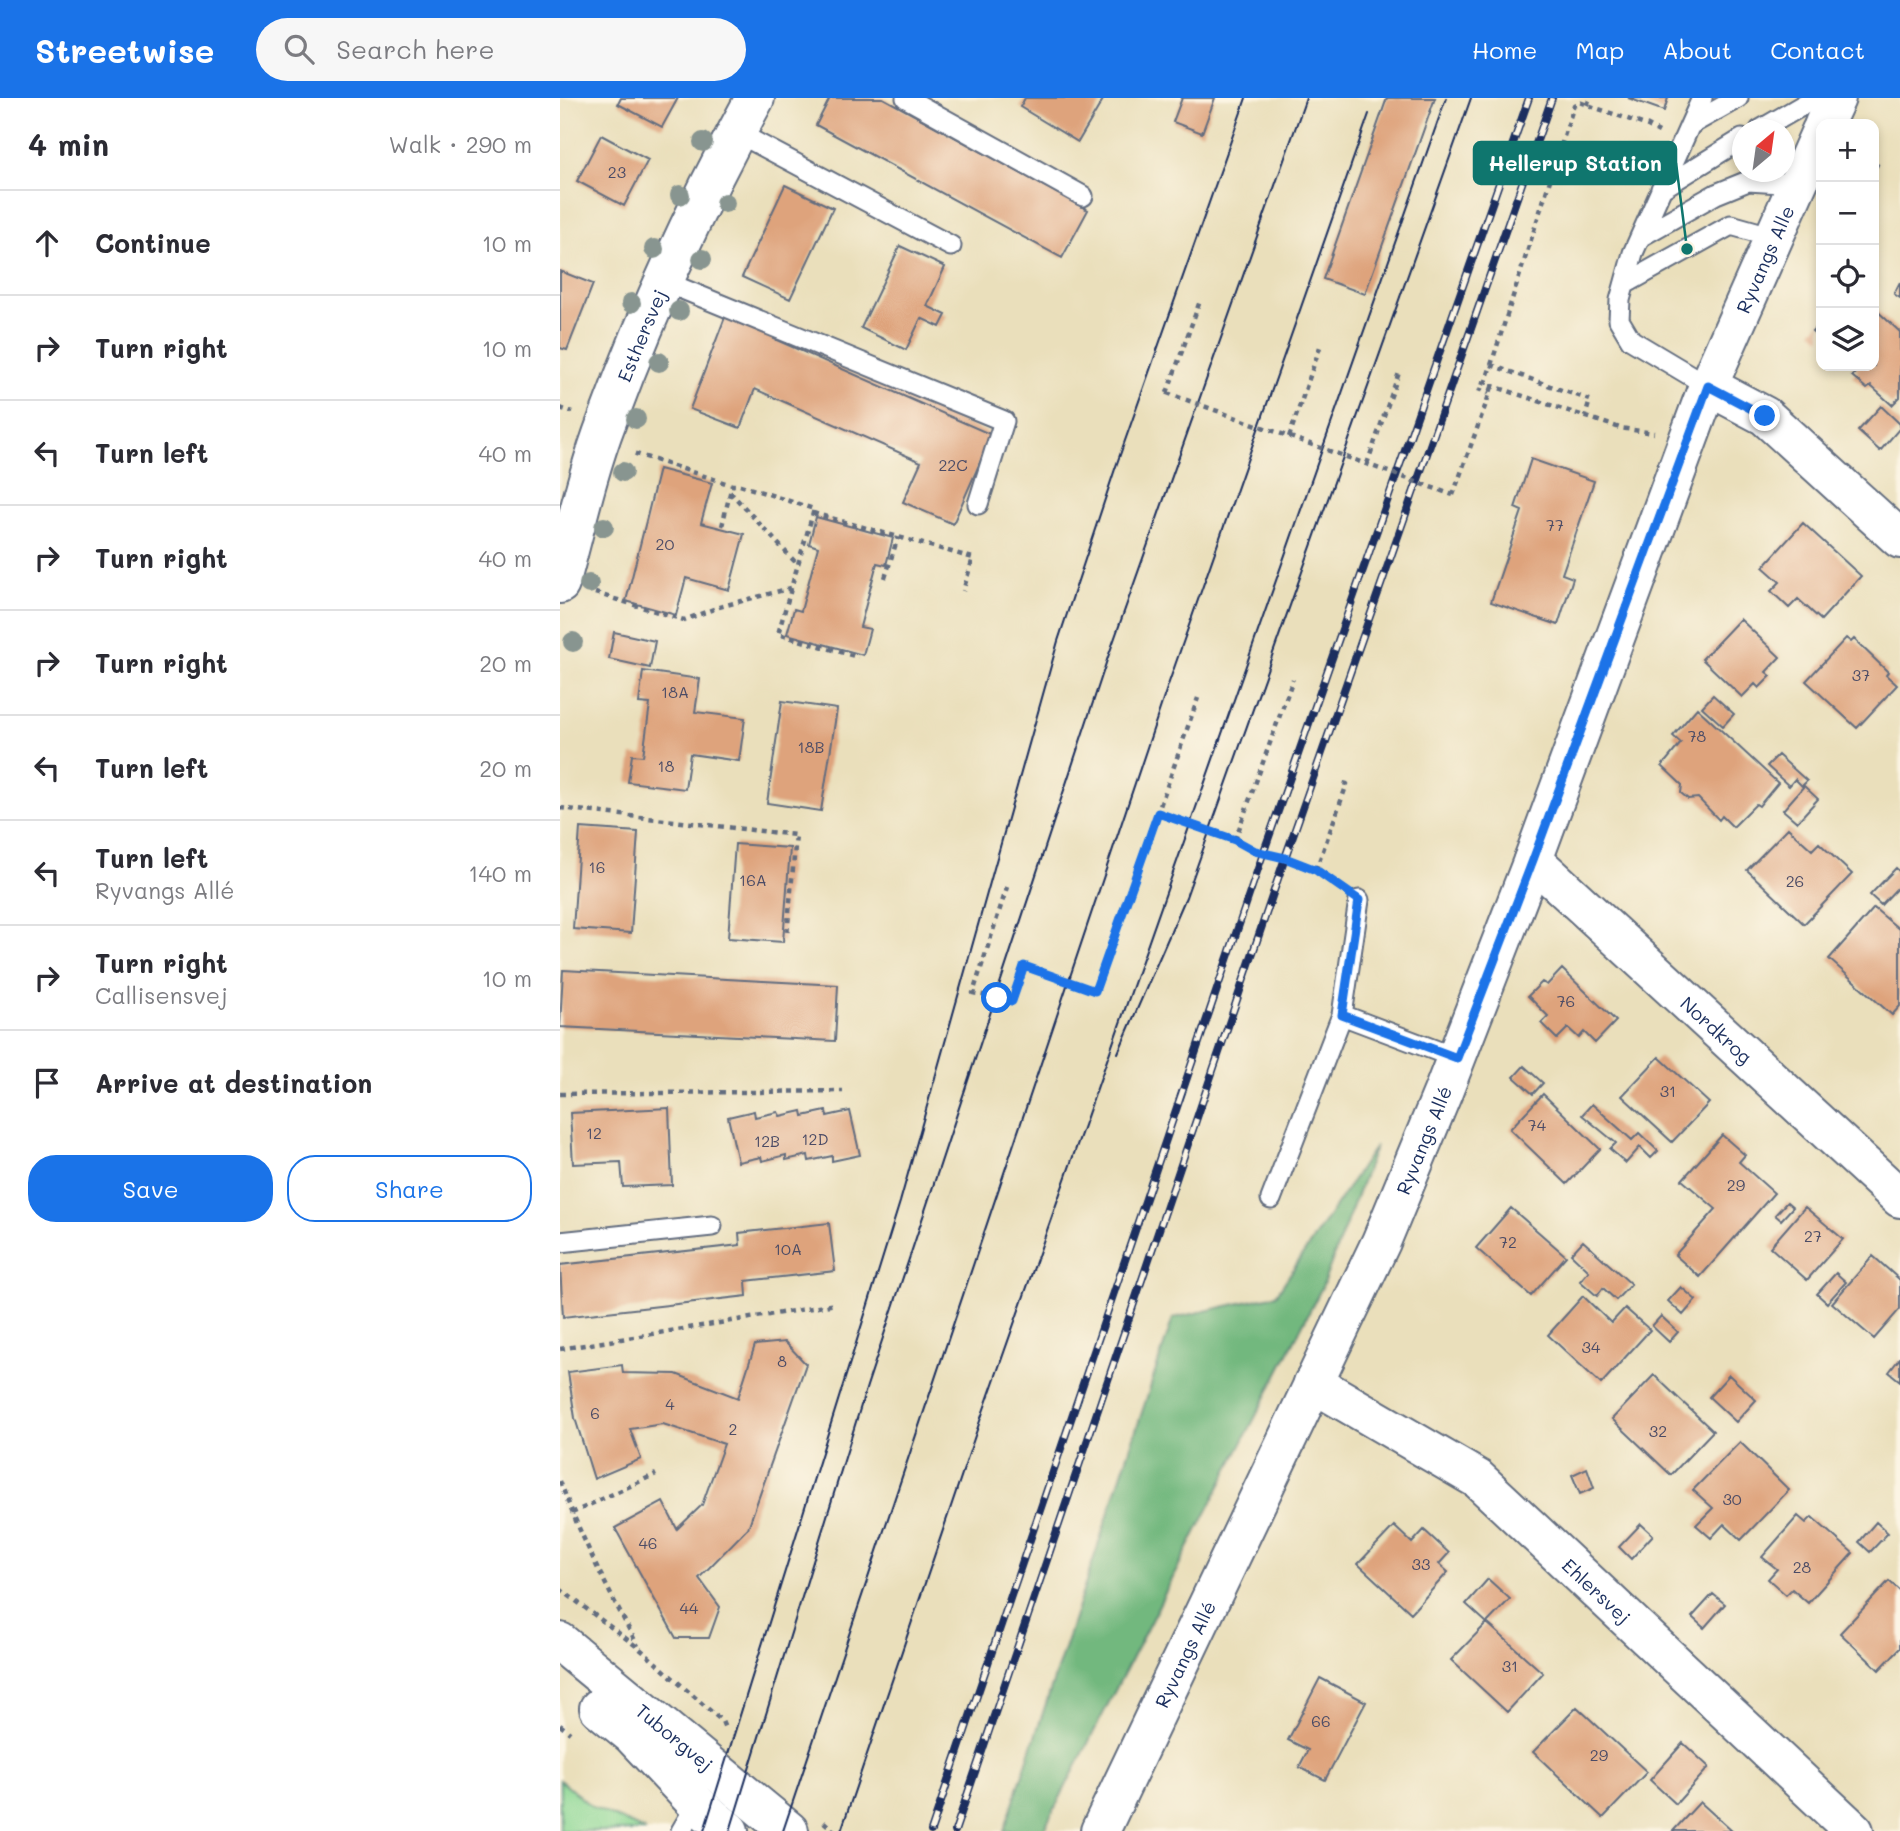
<!DOCTYPE html>
<html lang="en">
<head>
<meta charset="utf-8">
<style>
	body { margin:0; font-family:Mali,sans-serif; background:#f7f7f7; color:#2b2b33 }
	.controls { position:absolute; right:21px; top:21px; display:grid; overflow:hidden; border-radius:14px; box-shadow:0 4px 10px #0003 }
	.controls button { width:63px; height:63px; display:grid; place-items:center; padding:0; border:0; border-bottom:2px solid #e1e1e2; background:#fff; color:#2b2b33; font:35px sans-serif }
	.compass { position:absolute; left:1172px; top:21px; width:63px; height:63px; border-radius:50%; background:#fff; box-shadow:0 4px 10px #0003; rotate:29deg }
	.stop { position:absolute; width:21px; height:21px; margin:-16px; border:5px solid #1a73e8; border-radius:50%; background:#fff }
	.stop.end { background:#1a73e8; border-color:#fff; box-shadow:0 2px 7px #0008 }
	.list { margin:0; padding:0; list-style:none }
	h2 { display:flex; justify-content:space-between; align-items:center; height:91px; margin:0; padding:0 28px; font-size:30px }
	h2 small { font-size:23px; font-weight:400; color:#7c7c81 }
	.list li { display:grid; grid-template-columns:46px 1fr auto; gap:21px; align-items:center; box-sizing:border-box; height:105px; padding:0 28px; border-top:2px solid #e1e1e2 }
	.list b { display:block; font-size:26px; white-space:nowrap }
	.list p { margin:0; font-size:23px; white-space:nowrap; color:#7c7c81 }
	.list em { font-size:23px; font-style:normal; color:#7c7c81 }
	.actions { display:flex; gap:14px; padding:21px 28px }
	.actions a { flex:1; padding:16px 0; border:2px solid #1a73e8; border-radius:28px; text-align:center; font-size:24px; color:#1a73e8 }
	.actions .main { background:#1a73e8; color:#fff }
	.icon { flex:none; width:38px; height:38px; fill:none; stroke:currentColor; stroke-width:2; stroke-linecap:round; stroke-linejoin:round }
	.map { position:relative; flex:none; width:1340px; height:1733px; overflow:hidden }
	header { display:flex; align-items:center; gap:42px; box-sizing:border-box; height:98px; padding:0 35px; background:#1a73e8; color:#fff }
	header strong { font-size:33px }
	nav { display:flex; gap:38px; margin-inline-start:auto; font-size:24px }
	.search { width:490px; height:63px; background:#f7f7f7; display:flex; align-items:center; gap:18px; box-sizing:border-box; padding:0 24px; border-radius:38px; color:#7c7c81; font-size:26px }
	main { display:flex }
	aside { flex:1; background:#fff }
	.map>svg:first-child { display:block }
	.green { fill:#8dd895; stroke:#54847a; stroke-width:2 }
	.forest { fill:#72b87e; stroke:#46746e; stroke-width:2 }
	.building { fill:#dea37c }
	.lines { fill:none; stroke-linecap:round; stroke-linejoin:round }
	.lane-casing { stroke:#636d7f; stroke-width:23 }
	.street-casing { stroke:#636d7f; stroke-width:42 }
	.secondary-casing { stroke:#636d7f; stroke-width:42 }
	.path { stroke:#636d7f; stroke-width:4.5; stroke-dasharray:5 5; stroke-linecap:butt }
	.lane { stroke:#fff; stroke-width:19 }
	.street { stroke:#fff; stroke-width:38 }
	.secondary { stroke:#fff; stroke-width:38 }
	.tram { stroke:#1b2f5e; stroke-width:2 }
	.rail-casing { stroke:#1b2f5e; stroke-width:8 }
	.rail { stroke:#fcf5e5; stroke-width:5; stroke-dasharray:16; stroke-linecap:butt }
	.path-bridge { stroke:#636d7f; stroke-width:4.5; stroke-dasharray:5 5; stroke-linecap:butt }
	.tree { fill:#889590 }
	.route { stroke:#1a73e8; stroke-width:9 }
	.labels { text-anchor:middle; dominant-baseline:central; stroke-width:5; stroke-linejoin:round; paint-order:stroke }
	.number-label { font-size:16px; fill:#4c4c66 }
	.street-label { font-size:19px; fill:#1b2f5e; stroke:#fcf5e5 }
	.leader { fill:none; stroke:#0f766e; stroke-width:2.5 }
	.callout-dot { fill:#0f766e; stroke:#fcf5e5; stroke-width:2.5 }
	.callout { fill:#0f766e; stroke:#0f766e; stroke-width:2.5 }
	.callout-label { font-size:21px; text-anchor:middle; font-weight:bold; fill:#fff }
</style>
</head>
<body>
<header>
<strong>Streetwise</strong>
<div class="search"><svg class="icon" aria-label="search" viewBox="0 0 24 24"><circle cx="10" cy="10" r="6"/><path d="M15 15l6 6"/></svg>Search here</div>
<nav><a>Home</a><a>Map</a><a>About</a><a>Contact</a></nav>
</header>
<main>
<aside>
<h2>4 min<small>Walk · 290 m</small></h2>
<ul class="list">
<li><svg class="icon" aria-label="ahead" viewBox="0 0 24 24"><path d="M12 20V5M6 11l6-6 6 6"/></svg><div><b>Continue</b></div><em>10 m</em></li>
<li><svg class="icon" aria-label="right" viewBox="0 0 24 24"><path d="M7 20v-9h11M14 6l5 5-5 5"/></svg><div><b>Turn right</b></div><em>10 m</em></li>
<li><svg class="icon" aria-label="left" viewBox="0 0 24 24"><path d="M17 20v-9H6M10 6l-5 5 5 5"/></svg><div><b>Turn left</b></div><em>40 m</em></li>
<li><svg class="icon" aria-label="right" viewBox="0 0 24 24"><path d="M7 20v-9h11M14 6l5 5-5 5"/></svg><div><b>Turn right</b></div><em>40 m</em></li>
<li><svg class="icon" aria-label="right" viewBox="0 0 24 24"><path d="M7 20v-9h11M14 6l5 5-5 5"/></svg><div><b>Turn right</b></div><em>20 m</em></li>
<li><svg class="icon" aria-label="left" viewBox="0 0 24 24"><path d="M17 20v-9H6M10 6l-5 5 5 5"/></svg><div><b>Turn left</b></div><em>20 m</em></li>
<li><svg class="icon" aria-label="left" viewBox="0 0 24 24"><path d="M17 20v-9H6M10 6l-5 5 5 5"/></svg><div><b>Turn left</b><p>Ryvangs Allé</p></div><em>140 m</em></li>
<li><svg class="icon" aria-label="right" viewBox="0 0 24 24"><path d="M7 20v-9h11M14 6l5 5-5 5"/></svg><div><b>Turn right</b><p>Callisensvej</p></div><em>10 m</em></li>
<li><svg class="icon" aria-label="arrive" viewBox="0 0 24 24"><path d="M6 21V4h12l-3 4 3 4H6"/></svg><div><b>Arrive at destination</b></div></li>
</ul>
<div class="actions"><a class="main">Save</a><a>Share</a></div>
</aside>
<div class="map">
<svg width="1340" height="1733" viewBox="0 0 1340 1733">
	<rect width="100%" height="100%" fill="#fcf5e5"/>
	<filter id="ink" filterUnits="userSpaceOnUse"><feTurbulence type="fractalNoise" baseFrequency=".0143" numOctaves="2"/><feDisplacementMap in="SourceGraphic" scale="14" xChannelSelector="R" yChannelSelector="G"/><feConvolveMatrix kernelMatrix="1 2 1 2 8 2 1 2 1" color-interpolation-filters="sRGB"/></filter>
	<filter id="wash" filterUnits="userSpaceOnUse"><feTurbulence type="fractalNoise" baseFrequency=".00686" numOctaves="4" result="noise"/><feDisplacementMap in="SourceGraphic" scale="28" xChannelSelector="R" yChannelSelector="G"/><feGaussianBlur stdDeviation="1.57" result="paint"/><feColorMatrix in="noise" values="0 0 0 0 0 0 0 0 0 0 0 0 0 0 0 0 0 1.4 0 .05"/><feComposite in="paint" operator="in"/></filter>
	<g filter="url(#wash)">
		<rect width="100%" height="100%" fill="#eadfbb"/>
		<path class="green" d="M0,1682L32,1709L86,1733H0Z"/>
		<path class="forest" d="M816,1047L762,1189L483,1733H444L613,1220L716,1197Z"/>
		<g id="blocks">
			<path class="building" d="M61,0H118L102,29L58,6Z
				M270,0H323L528,112L502,160L256,27Z
				M465,0H544L518,44L460,9Z
				M622,0H655L642,35L613,24Z
				M827,0H875L805,196L763,181Z
				M1068,0H1108L1104,13Z
				M41,37L88,62L64,108L17,83Z
				M225,87L273,110L230,201L182,179Z
				M340,148L385,169L367,208L386,217L380,229L361,220L346,252L301,230Z
				M0,173L33,186L7,252L0,250Z
				M1340,184V200L1334,196Z
				M1314,210L1340,234V299L1332,307L1311,288L1307,291L1292,278L1298,272L1294,268H1314Z
				M167,214L217,233L214,241L432,337L393,426L343,404L361,364L195,291L180,330L130,311Z
				M1261,224V241L1252,233Z
				M1321,308L1340,326V330L1320,353L1298,333Z
				M971,361L1034,383L1002,476L1013,480L998,527L931,504L962,413L955,410Z
				M99,371L152,385L141,425L184,436L169,492L126,480L116,517L66,503Z
				M256,419L333,440L326,467L317,465L300,529L310,531L303,557L227,536L234,511L241,513L258,449L249,446Z
				M1243,425L1301,478L1261,522L1238,501L1229,510L1211,493L1220,484L1203,469Z
				M1180,521L1220,559L1206,574L1211,578L1199,590L1195,586L1182,599L1142,561Z
				M54,534L95,543L90,570L49,561Z
				M1286,540L1291,544L1294,541L1328,574L1326,577L1337,587L1297,630L1246,583Z
				M83,573L140,581L135,614L185,620L179,663L130,656L125,691L68,684L72,657L83,658L90,606L79,605Z
				M1153,597L1174,616L1163,628L1142,609Z
				M222,603L277,611L261,713L207,705Z
				M1137,610L1218,685L1199,708L1196,706L1173,729L1162,718L1159,722L1138,700L1128,701L1121,695L1122,687L1102,668L1121,645L1113,638Z
				M1218,657L1247,683L1242,688L1235,681L1229,688L1207,668Z
				M1244,688L1258,701L1237,724L1223,712Z
				M20,730L78,734L71,835L13,831Z
				M1228,730L1252,752L1259,745L1292,776L1244,826L1187,772Z
				M175,746L230,750L223,844L168,840Z
				M1336,770L1340,774V787L1321,807L1310,797Z
				M1314,810L1340,832V908L1332,917L1269,861Z
				M1002,871L1056,923L1035,945L1024,934L1019,940L1008,930L997,941L981,925L988,918L968,898L982,884L987,887Z
				M3,872L278,887L275,943L0,929Z
				M1099,959L1149,1005L1112,1044L1062,998Z
				M964,968L983,985L973,996L954,979Z
				M983,996L1040,1051L1007,1086L950,1031Z
				M1032,1006L1072,1042L1079,1035L1098,1053L1091,1060L1080,1049L1066,1065L1050,1051L1056,1045L1022,1017Z
				M109,1010L112,1087L63,1089L61,1064L13,1066L10,1015Z
				M194,1013L195,1019L218,1014L220,1018L242,1013L243,1018L266,1013L267,1018L290,1013L300,1057L272,1063V1058L249,1063L248,1057L226,1062V1057L202,1063L201,1059L178,1064L168,1019Z
				M1162,1037L1185,1057L1179,1064L1214,1095L1140,1179L1115,1157L1156,1111L1122,1082Z
				M1227,1104L1233,1109L1221,1122L1215,1117Z
				M1245,1109L1283,1141L1247,1182L1210,1149Z
				M951,1110L1006,1158L971,1198L916,1150Z
				M269,1125L275,1173L186,1183L187,1198L3,1219L0,1167L180,1147L179,1135Z
				M1023,1143L1071,1186L1056,1202L1043,1190L1037,1198L1020,1183L1029,1173L1011,1156Z
				M1313,1158L1340,1182V1211L1314,1241L1272,1205Z
				M1276,1175L1286,1184L1267,1205L1257,1196Z
				M1121,1189L1136,1202L1123,1217L1108,1203Z
				M1023,1198L1051,1225L1065,1210L1090,1232L1041,1286L988,1237Z
				M1101,1218L1118,1234L1109,1244L1092,1228Z
				M225,1244L246,1266L188,1430L139,1480L160,1509L149,1540H116L55,1430L103,1404L117,1431L142,1407L164,1346L103,1326L70,1331L81,1361L34,1381L15,1320L8,1274L62,1267L63,1275L116,1276L178,1300L195,1247Z
				M1340,1260V1283L1329,1274Z
				M1094,1277L1153,1333L1111,1377L1052,1321Z
				M1169,1277L1196,1302L1176,1324L1149,1299Z
				M1180,1344L1229,1392L1181,1442L1164,1426L1151,1440L1136,1427L1153,1410L1133,1392Z
				M1027,1370L1034,1390L1020,1396L1012,1377Z
				M1238,1418L1246,1425L1252,1419L1293,1455L1248,1505L1232,1491L1226,1497L1208,1481L1217,1471L1202,1459Z
				M1316,1424L1328,1435L1310,1454L1299,1444Z
				M1081,1426L1093,1437L1071,1461L1059,1449Z
				M834,1428L852,1445L864,1432L889,1455L879,1466L888,1474L851,1515L798,1466Z
				M928,1481L950,1501L927,1525L983,1575L947,1614L891,1562L927,1525L906,1506Z
				M1329,1483L1340,1493V1550L1319,1572L1280,1535Z
				M1153,1496L1165,1506L1144,1530L1132,1519Z
				M760,1580L806,1604L765,1682L739,1669L748,1652L728,1642Z
				M1017,1609L1087,1674L1043,1720L973,1654Z
				M1123,1645L1149,1669L1116,1706L1090,1682Z
				M1140,1704L1172,1733H1113Z"/>
		</g>
	</g>
	<g filter="url(#ink)">
		<use href="#blocks" fill-opacity="0" stroke="#636d7f" stroke-width="2"/>
		<g class="lines">
			<g class="lane-casing">
				<path id="lane" d="M346,0L523,98
					M1142,0L1073,155L1060,202L1059,222L1071,242L1148,288
					M1130,27L1178,0
					M1200,32L1255,0
					M176,34L391,148
					M1101,91L1182,41
					M1080,139L1156,96L1188,83L1237,86
					M103,183L444,323L418,406
					M1065,186L1171,127L1214,139
					M799,802L782,917L896,960
					M711,1101L782,917
					M0,1144L152,1128
					M121,1733L140,1701"/>
			</g>
			<g class="street-casing">
				<g id="street">
					<path d="M1148,288L1205,318L1340,441"/>
					<path id="s1" d="M0,486C15,432 27,375 47,323C88,212 138,104 195,0"/>
					<path id="s2" d="M973,762L1340,1100"/>
					<path id="s3" d="M753,1285L918,1381L1294,1733"/>
				</g>
			</g>
			<g class="secondary-casing">
				<g id="secondary">
					<path d="M1264,26L1276,0"/>
					<path id="s4" d="M0,1544L229,1733"/>
					<path d="M39,1610L72,1637L137,1706L169,1733"/>
					<path id="s5" d="M540,1733L821,1144L883,994L973,762L1148,288L1261,33"/>
				</g>
			</g>
			<path class="path" d="M1027,7L1030,0
				M1314,66L1321,69
				M931,267L1030,302L1025,319
				M921,284L1060,330L1094,335
				M925,286L1014,7L1019,4L1088,28L1099,34
				M918,291L929,295
				M607,295L640,203
				M0,310L12,314
				M729,339L761,246
				M807,366L840,272
				M170,394L238,467
				M893,397L932,289
				M253,415L413,460L403,493
				M162,428L172,387
				M325,480L338,439
				M231,491L218,536L298,559
				M35,495L124,522L159,509L231,490L253,415L254,411L180,387H172L73,355
				M0,710L236,737L227,837
				M598,715L675,742L695,753L725,760L756,772L778,788
				M675,742L733,581
				M756,772L787,686L779,684
				M447,789L413,895L452,903L464,868L535,893L638,600
				M0,996L283,993
				M0,1251L276,1206
				M0,1383C21,1440 49,1494 78,1548
				M12,1415L96,1376
				M0,1491L80,1551L162,1623L166,1633
				M0,1627L10,1635
				M264,1724L274,1733"/>
			<use href="#lane" class="lane"/>
			<use href="#street" class="street"/>
			<use href="#secondary" class="secondary"/>
			<path class="tram" d="M558,955L626,799L911,0
				M144,1733L340,1104L498,543L555,371L686,0
				M170,1733L307,1288L548,559L746,0
				M223,1733L607,590L809,16
				M281,1733L423,1314L886,0"/>
			<g class="rail-casing">
				<path id="rail" d="M371,1733L703,756L969,0
					M395,1733L725,760L992,0"/>
			</g>
			<use href="#rail" class="rail"/>
			<path class="path-bridge" d="M607,295L893,397"/>
		</g>
		<g class="tree">
			<circle cx="143" cy="44" r="10"/>
			<circle cx="120" cy="97" r="10"/>
			<circle cx="165" cy="105" r="10"/>
			<circle cx="94" cy="151" r="10"/>
			<circle cx="142" cy="161" r="10"/>
			<circle cx="71" cy="205" r="10"/>
			<circle cx="119" cy="213" r="10"/>
			<circle cx="99" cy="264" r="10"/>
			<circle cx="76" cy="321" r="10"/>
			<circle cx="63" cy="374" r="10"/>
			<circle cx="44" cy="429" r="10"/>
			<circle cx="29" cy="486" r="10"/>
			<circle cx="13" cy="544" r="10"/>
		</g>
	</g>
	<g class="lines" filter="url(#ink)">
		<path class="route" d="M437,900L452,903L464,868L535,893L598,715L675,742L695,753L725,760L756,772L799,802L782,917L897,960L973,762L1148,288L1205,318"/>
	</g>
	<g class="labels">
		<g class="number-label">
			<text x="57" y="73">23</text>
			<text x="393" y="366">22C</text>
			<text x="995" y="426">77</text>
			<text x="105" y="445">20</text>
			<text x="1301" y="576">37</text>
			<text x="115" y="593">18A</text>
			<text x="1137" y="637">78</text>
			<text x="251" y="648">18B</text>
			<text x="106" y="667">18</text>
			<text x="37" y="768">16</text>
			<text x="193" y="781">16A</text>
			<text x="1235" y="782">26</text>
			<text x="1006" y="902">76</text>
			<text x="1108" y="992">31</text>
			<text x="977" y="1026">74</text>
			<text x="34" y="1034">12</text>
			<text x="255" y="1040">12D</text>
			<text x="207" y="1042">12B</text>
			<text x="1176" y="1086">29</text>
			<text x="1253" y="1137">27</text>
			<text x="948" y="1143">72</text>
			<text x="228" y="1150">10A</text>
			<text x="1031" y="1248">34</text>
			<text x="222" y="1262">8</text>
			<text x="110" y="1305">4</text>
			<text x="35" y="1314">6</text>
			<text x="173" y="1330">2</text>
			<text x="1098" y="1332">32</text>
			<text x="1172" y="1400">30</text>
			<text x="88" y="1444">46</text>
			<text x="861" y="1465">33</text>
			<text x="1242" y="1468">28</text>
			<text x="129" y="1509">44</text>
			<text x="950" y="1567">31</text>
			<text x="761" y="1622">66</text>
			<text x="1039" y="1656">29</text>
		</g>
		<g class="street-label">
			<text stroke="none"><textPath href="#s5" startOffset="1708">Ryvangs Alle</textPath></text>
			<text stroke="none"><textPath href="#s1" startOffset="262">Esthersvej</textPath></text>
			<text stroke="none"><textPath href="#s2" startOffset="250">Nordkrog</textPath></text>
			<text stroke="none"><textPath href="#s5" startOffset="763">Ryvangs Allé</textPath></text>
			<text stroke="none"><textPath href="#s3" startOffset="354">Ehlersvej</textPath></text>
			<text stroke="none"><textPath href="#s5" startOffset="196">Ryvangs Allé</textPath></text>
			<text stroke="none"><textPath href="#s4" startOffset="149">Tuborgvej</textPath></text>
		</g>
	</g>
	<path class="leader" d="M1127 151L1116 65"/>
	<circle class="callout-dot" cx="1127" cy="151" r="7"/>
	<rect class="callout" x="914" y="44" width="202" height="42" rx="7"/>
	<g class="callout-label">
		<text x="1015" y="73">Hellerup Station</text>
	</g>
</svg>
<div class="controls">
<button>+</button>
<button>−</button>
<button><svg class="icon" aria-label="locate" viewBox="0 0 24 24"><circle cx="12" cy="12" r="6"/><path d="M12 2v4M12 18v4M2 12h4M18 12h4"/></svg></button>
<button><svg class="icon" aria-label="layers" viewBox="0 0 24 24"><path d="M12 4l9 5-9 5-9-5zM3 14l9 5 9-5"/></svg></button>
</div>
<svg class="compass" viewBox="-18 -18 36 36"><path d="M0-13l5 13h-10z" fill="#e53935"/><path d="M0 13l5-13h-10z" fill="#7c7c81"/></svg>
<div class="stop" style="left:437px;top:900px"></div>
<div class="stop end" style="left:1205px;top:318px"></div>
</div>
</main>
</body>
</html>
